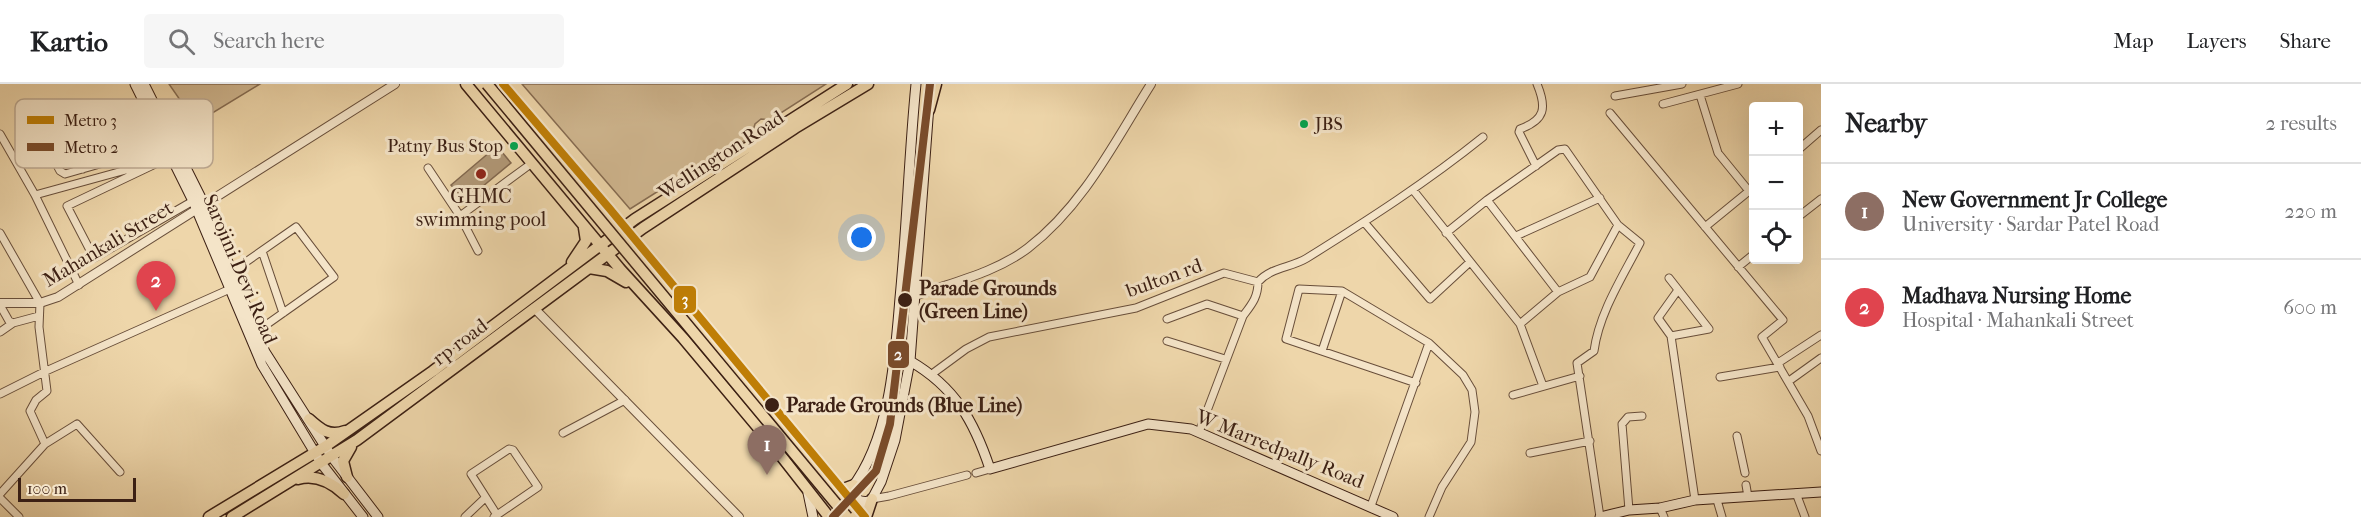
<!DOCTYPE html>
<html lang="en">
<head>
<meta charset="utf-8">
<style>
	body { margin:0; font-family:"IM FELL French Canon",serif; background:#f6f6f6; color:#202124 }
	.controls { position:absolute; right:18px; top:18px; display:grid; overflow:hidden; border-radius:6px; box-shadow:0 6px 24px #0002 }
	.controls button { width:54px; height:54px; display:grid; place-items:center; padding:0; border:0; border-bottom:2px solid #e0e0e0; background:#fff; color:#202124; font:30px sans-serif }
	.scale { position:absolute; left:18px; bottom:15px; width:118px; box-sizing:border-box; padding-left:6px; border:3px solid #3c2014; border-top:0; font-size:16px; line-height:21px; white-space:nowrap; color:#3c2014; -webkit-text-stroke:4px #f4e4c8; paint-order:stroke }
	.you { position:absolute; left:862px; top:154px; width:21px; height:21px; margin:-15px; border:4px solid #fff; border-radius:50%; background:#1a73e8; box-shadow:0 0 0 9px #1a73e833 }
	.badge { display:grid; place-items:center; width:39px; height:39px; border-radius:50%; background:#8f2418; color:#fff; font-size:20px; font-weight:700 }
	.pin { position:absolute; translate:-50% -50px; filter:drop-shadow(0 2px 3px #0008) }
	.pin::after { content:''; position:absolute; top:32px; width:21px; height:18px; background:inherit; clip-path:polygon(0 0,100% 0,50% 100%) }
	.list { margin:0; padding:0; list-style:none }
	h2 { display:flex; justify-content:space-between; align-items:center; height:78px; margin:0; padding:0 24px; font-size:26px }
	h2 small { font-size:20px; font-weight:400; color:#757577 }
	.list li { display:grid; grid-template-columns:39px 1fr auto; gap:18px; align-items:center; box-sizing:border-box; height:96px; padding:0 24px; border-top:2px solid #e0e0e0 }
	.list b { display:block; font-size:22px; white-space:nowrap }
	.list p { margin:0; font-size:20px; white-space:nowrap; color:#757577 }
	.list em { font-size:20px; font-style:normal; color:#757577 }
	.icon { flex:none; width:33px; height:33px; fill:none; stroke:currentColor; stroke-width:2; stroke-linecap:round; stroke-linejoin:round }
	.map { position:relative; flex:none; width:1821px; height:433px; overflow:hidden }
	header { display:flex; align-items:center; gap:36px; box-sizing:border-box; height:84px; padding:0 30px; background:#fff; border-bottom:2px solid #e0e0e0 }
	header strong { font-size:28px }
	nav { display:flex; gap:33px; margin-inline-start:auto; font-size:21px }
	.search { width:420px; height:54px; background:#f6f6f6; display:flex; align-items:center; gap:15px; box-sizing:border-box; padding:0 21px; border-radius:6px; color:#757577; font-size:22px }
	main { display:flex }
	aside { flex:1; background:#fff }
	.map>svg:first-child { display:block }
	.green { fill:#d0b790; stroke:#866c52; stroke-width:1.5 }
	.water { fill:#b19877; stroke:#82684f; stroke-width:1.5 }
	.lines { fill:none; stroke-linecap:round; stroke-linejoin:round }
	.minor-casing { stroke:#684e3a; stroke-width:9 }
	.tertiary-casing { stroke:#684e3a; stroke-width:10 }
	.secondary-casing { stroke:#3c2014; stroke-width:11 }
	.primary-casing { stroke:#3c2014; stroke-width:13 }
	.minor { stroke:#f4e4c8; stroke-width:7 }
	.tertiary { stroke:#f4e4c8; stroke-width:8 }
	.secondary { stroke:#f4e4c8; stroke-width:9 }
	.primary { stroke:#eed6aa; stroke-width:10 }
	.primary-bridge-casing { stroke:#3c2014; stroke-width:13; stroke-linecap:butt }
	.primary-bridge { stroke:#eed6aa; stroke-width:10 }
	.metro-1-casing { stroke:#f4e4c8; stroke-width:12 }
	.metro-2-casing { stroke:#f4e4c8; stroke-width:12 }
	.metro-1 { stroke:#bf7e06; stroke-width:8 }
	.metro-2 { stroke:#7a4b2a; stroke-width:8 }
	.bus-dot { fill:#00a651; stroke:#f4e4c8; stroke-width:2 }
	.poi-dot { fill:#8f2418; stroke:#f4e4c8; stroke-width:2 }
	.stop-dot { fill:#3c2014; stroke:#f4e4c8; stroke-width:2 }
	.labels { text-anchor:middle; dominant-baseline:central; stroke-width:6; stroke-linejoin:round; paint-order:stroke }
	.bus-label { font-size:18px; fill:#3c2014; stroke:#f4e4c8; text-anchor:start }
	.street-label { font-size:20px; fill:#3c2014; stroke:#f4e4c8 }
	.poi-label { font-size:20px; fill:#3c2014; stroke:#f4e4c8 }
	.stop-label { font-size:20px; font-weight:bold; fill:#3c2014; stroke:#f4e4c8; text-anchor:start }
	.key { fill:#f4e4c8; stroke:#bda992; stroke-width:1.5 }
	.key-label { font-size:16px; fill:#3c2014 }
	.line-badge { stroke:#f4e4c8; stroke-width:2 }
	.badge-label { font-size:16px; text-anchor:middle; font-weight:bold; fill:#fff }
</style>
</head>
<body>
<header>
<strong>Kartio</strong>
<div class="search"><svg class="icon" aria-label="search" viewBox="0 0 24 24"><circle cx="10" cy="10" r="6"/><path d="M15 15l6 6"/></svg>Search here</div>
<nav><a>Map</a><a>Layers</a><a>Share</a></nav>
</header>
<main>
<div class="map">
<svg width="1821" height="433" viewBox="0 0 1821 433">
	<rect width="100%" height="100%" fill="#eed6aa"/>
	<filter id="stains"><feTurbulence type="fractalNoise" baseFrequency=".00333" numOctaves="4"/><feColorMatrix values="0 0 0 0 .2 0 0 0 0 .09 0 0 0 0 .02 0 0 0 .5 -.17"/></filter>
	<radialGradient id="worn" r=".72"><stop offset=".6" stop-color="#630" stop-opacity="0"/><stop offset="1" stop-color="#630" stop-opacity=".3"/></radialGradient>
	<path class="green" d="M169,0H260L196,39Z
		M522,0H826L770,36L761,35L755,40L753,47L747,50L749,54L711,77L709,75L630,125Z"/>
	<path class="water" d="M497,62L511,79L465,117L451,101Z"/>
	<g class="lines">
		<g class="minor-casing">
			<path id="minor" d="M1700,11L1718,69L1749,107
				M1615,12L1682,0
				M1663,20L1738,0
				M76,27L104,79
				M1610,29L1783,236L1762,253L1808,332L1821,367
				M58,38L83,85
				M40,49L60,87L65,90L166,61
				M0,50L35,111L79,201
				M1798,66L1821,46
				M170,73L67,122L94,174L193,117
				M1536,82L1519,48L1520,45C1545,36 1547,24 1537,0
				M428,84L460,132L478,167
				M1413,106L1520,240L1558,208L1590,193L1618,141
				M35,111L126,86L143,84
				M1487,116L1558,208
				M460,132L532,79
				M1798,133L1821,115
				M1364,138L1430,215L1470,178
				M1705,143L1754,103
				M0,149L40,219L39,243L47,307L36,316L30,327L45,360L0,410
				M1446,149L1487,116L1558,66L1565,65L1618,141L1640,159C1623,192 1599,229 1594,267L1577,279L1600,433
				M1516,152L1600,114
				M262,167L283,229
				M1738,183L1754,170
				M233,187L296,143L334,193L256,248
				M1669,194L1709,245L1671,252L1695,416
				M0,221L9,237L13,239L39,232
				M1167,235L1207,220L1243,232
				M1520,240L1543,302
				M0,248L13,239
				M1671,252L1658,234L1678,206
				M1167,257L1225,275
				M1322,267L1342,207
				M1778,279L1821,251
				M932,290L966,265L989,253L1136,224L1224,189L1258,198C1271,183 1291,184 1307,174C1368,136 1427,98 1483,53
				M1720,293L1780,283
				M1789,297L1821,274
				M1416,299L1286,255L1299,205L1342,207L1429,259L1463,291L1472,306L1475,328L1471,358L1442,403L1429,433
				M0,310L46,287L230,205
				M1513,311L1580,292
				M1199,348L1243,232C1252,220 1258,213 1258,198
				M563,349L625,316
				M1737,352L1745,389
				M45,360L77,340L120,388
				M1530,369L1590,357
				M976,389L990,385
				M1746,401L1748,413
				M1796,409L1805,433
				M0,414L19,433
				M872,415L889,412L967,391
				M1717,416L1722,433
				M1371,422L1429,259
				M1660,424L1664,433
				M1629,426L1622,340L1628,333L1642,332
				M465,433L485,414
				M494,433L538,403L513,366L509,365L471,390L497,431"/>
		</g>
		<g class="tertiary-casing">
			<path id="tertiary" d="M915,212C953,198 995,189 1028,164C1084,121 1115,57 1151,0
				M0,219H40L58,213L395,0
				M534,224L739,433"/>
		</g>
		<g class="secondary-casing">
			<path id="secondary" d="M135,0L193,117L262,281L321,379L363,433
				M144,0L204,120L265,268L332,373L378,433
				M910,277C955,303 974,337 990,385L1148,340L1191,345L1393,433
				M853,402C851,414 859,419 870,417
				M851,405C890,355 895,275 900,214C907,142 909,71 916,0
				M808,409L813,433
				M853,433L872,415L881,398L895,356L910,277L929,21
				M1600,433L1629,426L1660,424L1695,416L1821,408"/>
		</g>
		<g class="primary-casing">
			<path id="primary" d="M466,0L620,185L683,254L771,359L829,433
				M497,0L728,273L857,433
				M929,26L936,0
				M572,178L586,157L584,144
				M589,184L607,187L626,198
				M309,335C320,345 329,353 345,347
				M347,393L343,377L351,363
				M298,395C316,390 331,398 344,410
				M834,406V403L843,405L854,401
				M209,433L326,362L433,287L635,135L847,0
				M232,433L357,356L643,144L795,44L868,0
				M866,433L872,415"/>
		</g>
		<use href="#minor" class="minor"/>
		<use href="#tertiary" class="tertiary"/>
		<use href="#secondary" class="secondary"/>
		<use href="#primary" class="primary"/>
		<g class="primary-bridge-casing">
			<path id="primary-bridge" d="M487,0L847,433"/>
		</g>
		<use href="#primary-bridge" class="primary-bridge"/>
		<g class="metro-1-casing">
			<path id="metro-1" d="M503,0L609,124L865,433"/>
		</g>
		<g class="metro-2-casing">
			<path id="metro-2" d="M833,433L876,387L890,340L930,0"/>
		</g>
		<use href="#metro-1" class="metro-1"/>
		<use href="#metro-2" class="metro-2"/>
	</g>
	<g class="bus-dot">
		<circle cx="1304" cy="40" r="5"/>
		<circle cx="514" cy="62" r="5"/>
	</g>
	<circle class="poi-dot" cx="481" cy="90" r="6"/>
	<g class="stop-dot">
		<circle cx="905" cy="216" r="8"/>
		<circle cx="772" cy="321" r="8"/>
	</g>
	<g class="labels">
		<g class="bus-label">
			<text x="1315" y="40">JBS</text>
			<text x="503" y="62" text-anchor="end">Patny Bus Stop</text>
		</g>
		<g class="street-label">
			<text transform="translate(721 71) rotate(-33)">Wellington Road</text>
			<text transform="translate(108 160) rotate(-31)">Mahankali Street</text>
			<text transform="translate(240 185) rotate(67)">Sarojini Devi Road</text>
			<text transform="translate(1164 194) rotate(-20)">bulton rd</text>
			<text transform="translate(460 258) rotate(-37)">rp road</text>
			<text transform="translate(1280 365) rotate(22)">W Marredpally Road</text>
		</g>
		<g class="poi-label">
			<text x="481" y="112">GHMC<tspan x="481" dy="23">swimming pool</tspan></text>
		</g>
		<g class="stop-label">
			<text x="919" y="204">Parade Grounds<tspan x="919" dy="23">(Green Line)</tspan></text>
			<text x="786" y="321">Parade Grounds (Blue Line)</text>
		</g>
	</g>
	<rect x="15" y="15" width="198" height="69" rx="9" class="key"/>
	<rect x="27" y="32" width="27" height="8" fill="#bf7e06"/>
	<rect x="27" y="59" width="27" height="8" fill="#7a4b2a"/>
	<g class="key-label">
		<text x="64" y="42">Metro 3</text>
		<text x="64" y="69">Metro 2</text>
	</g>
	<g class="line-badge">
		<rect x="673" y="201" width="24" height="29" rx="6" fill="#bf7e06"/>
		<rect x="887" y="256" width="23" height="29" rx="6" fill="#7a4b2a"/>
	</g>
	<g class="badge-label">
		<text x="685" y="221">3</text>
		<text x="898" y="276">2</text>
	</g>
	<rect width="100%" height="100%" filter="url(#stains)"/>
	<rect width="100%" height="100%" fill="url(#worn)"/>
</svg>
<div class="controls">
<button>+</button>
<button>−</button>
<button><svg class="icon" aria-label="locate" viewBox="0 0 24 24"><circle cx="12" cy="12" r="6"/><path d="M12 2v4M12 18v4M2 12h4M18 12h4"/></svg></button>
</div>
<div class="scale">100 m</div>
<div class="you"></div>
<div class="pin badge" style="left:767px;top:391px;background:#8d6e63">1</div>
<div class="pin badge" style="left:156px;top:227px;background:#e0444e">2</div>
</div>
<aside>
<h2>Nearby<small>2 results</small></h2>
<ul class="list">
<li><span class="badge" style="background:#8d6e63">1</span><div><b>New Government Jr College</b><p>University · Sardar Patel Road</p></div><em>220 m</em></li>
<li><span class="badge" style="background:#e0444e">2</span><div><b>Madhava Nursing Home</b><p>Hospital · Mahankali Street</p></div><em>600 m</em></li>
</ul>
</aside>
</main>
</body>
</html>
